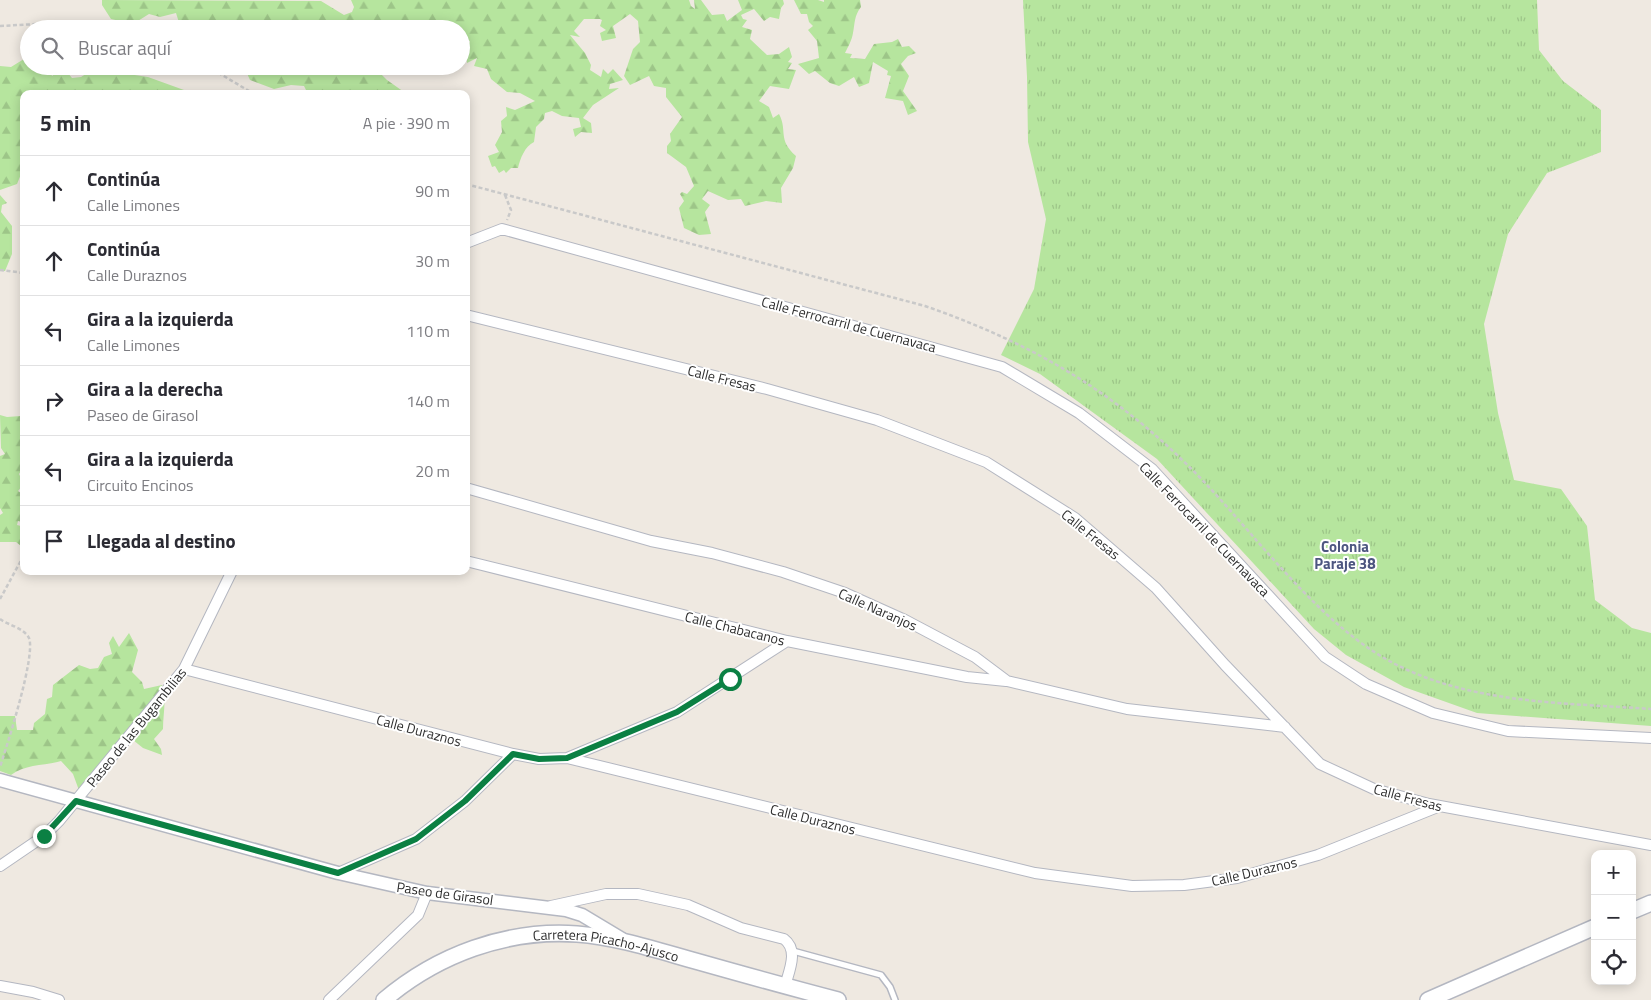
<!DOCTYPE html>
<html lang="es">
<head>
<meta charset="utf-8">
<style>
	body { margin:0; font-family:"Titillium Web",sans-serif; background:#f2f2f3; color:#2b2b33 }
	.controls { position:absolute; right:15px; bottom:15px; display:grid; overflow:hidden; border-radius:10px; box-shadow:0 2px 12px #0003 }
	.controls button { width:45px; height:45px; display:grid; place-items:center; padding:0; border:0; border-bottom:1px solid #e1e1e2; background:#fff; color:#2b2b33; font:25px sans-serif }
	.stop { position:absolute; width:15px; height:15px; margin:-11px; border:4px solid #0b8043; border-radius:50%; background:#fff }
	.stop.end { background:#0b8043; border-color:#fff; box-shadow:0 1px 5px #0008 }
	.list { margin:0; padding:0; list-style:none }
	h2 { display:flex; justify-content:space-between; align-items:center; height:65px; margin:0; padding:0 20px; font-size:21px }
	h2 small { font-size:16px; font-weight:400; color:#7c7c81 }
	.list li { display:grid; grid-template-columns:32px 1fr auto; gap:15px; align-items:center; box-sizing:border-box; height:70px; padding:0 20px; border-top:1px solid #e1e1e2 }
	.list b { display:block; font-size:19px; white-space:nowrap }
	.list p { margin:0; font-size:16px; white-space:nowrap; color:#7c7c81 }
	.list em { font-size:16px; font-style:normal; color:#7c7c81 }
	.icon { flex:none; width:28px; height:28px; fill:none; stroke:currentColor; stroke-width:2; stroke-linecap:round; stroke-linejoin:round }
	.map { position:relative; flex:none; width:1651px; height:1000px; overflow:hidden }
	.search { position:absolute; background:#fff; box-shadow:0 2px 12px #0003; left:20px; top:20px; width:450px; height:55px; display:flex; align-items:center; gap:12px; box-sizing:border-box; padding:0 18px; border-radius:28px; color:#7c7c81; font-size:19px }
	.panel { position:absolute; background:#fff; box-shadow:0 2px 12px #0003; left:20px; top:90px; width:450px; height:485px; border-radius:10px }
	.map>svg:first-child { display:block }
	.grass { fill:url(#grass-tufts) }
	.forest { fill:url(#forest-firs) }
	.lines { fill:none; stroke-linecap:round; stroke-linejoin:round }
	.service-casing { stroke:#b4b7c1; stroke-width:8 }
	.minor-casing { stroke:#b4b7c1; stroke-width:12 }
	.tertiary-casing { stroke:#b4b7c1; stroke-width:15 }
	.secondary-casing { stroke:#b4b7c1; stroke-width:18 }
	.path { stroke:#c9c9c9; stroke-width:2.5; stroke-dasharray:4 2.5; stroke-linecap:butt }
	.service { stroke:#fff; stroke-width:5 }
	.minor { stroke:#fff; stroke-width:10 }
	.tertiary { stroke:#fff; stroke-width:12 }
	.secondary { stroke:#fff; stroke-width:15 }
	.route { stroke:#0b8043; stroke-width:6 }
	.labels { text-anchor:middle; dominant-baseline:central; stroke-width:4; stroke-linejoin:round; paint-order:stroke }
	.street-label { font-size:14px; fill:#2e2e2e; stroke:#fff }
	.neighbourhood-label { font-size:15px; font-weight:bold; fill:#4d5680; stroke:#fff }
</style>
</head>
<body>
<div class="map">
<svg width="1651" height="1000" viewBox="0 0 1651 1000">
	<defs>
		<pattern id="grass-tufts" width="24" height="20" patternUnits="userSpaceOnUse" patternTransform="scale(1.25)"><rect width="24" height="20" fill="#b6e59e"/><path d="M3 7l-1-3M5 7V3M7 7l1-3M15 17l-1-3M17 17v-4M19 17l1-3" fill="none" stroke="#9dc588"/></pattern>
		<pattern id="forest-firs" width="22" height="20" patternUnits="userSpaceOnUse" patternTransform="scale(1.25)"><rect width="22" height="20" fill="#b6e59e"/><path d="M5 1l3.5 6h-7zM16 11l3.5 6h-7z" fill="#9dc588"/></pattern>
	</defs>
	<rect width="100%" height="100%" fill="#efe9e1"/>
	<path class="grass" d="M1023,0H1537L1539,50L1563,81L1601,110V152L1547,173L1508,234L1484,324L1498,413L1514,480L1561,489L1587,526L1595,600L1632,628L1651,633V726L1477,713L1404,687L1346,655L1314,629L1157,459L1040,374L1001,355L1034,289L1046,219L1028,142L1027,77Z"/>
	<path class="forest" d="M102,0L321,1L344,15L352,12L354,7L351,0H689L691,6L695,9L694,0H701L712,15L724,14L727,21L742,10L738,0H783L784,4L781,8L779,19L770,17L764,21L754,9L741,15L743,19L747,20L742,27L752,30L750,39L767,55L779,54L789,47L792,57L788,62L792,63L788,69L796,70L789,89L770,86L759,101L769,107L773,118L779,114C788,131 777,139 796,156L793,168L781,188L782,203L766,201L745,206L741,199L728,200L708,191L702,199L710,205L705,212L711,234L699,235L684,228L679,208L684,201L680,194L682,192L687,194L694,186L686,167L667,153V146L671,141L670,134L682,117L666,97V88L654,86L649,76L630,85L624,76L633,49L640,42L638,21L630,14L613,26L616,38L602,41L600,33L606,30L600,26L602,20L600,19H584L574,31L580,37L570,35L585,53L591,65L590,70L601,77L603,69L608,74L613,69L623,80L610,84L609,89L619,88L593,105L583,118L591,123L592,133L581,132L575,137L573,129L581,127L579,118L562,116L552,111L545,113L544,119L536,127L534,142C525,146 520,159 518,168H511L506,173L504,170L499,173L495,166L492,167L488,156L499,152L495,145L502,132L501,121L507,116L506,107L515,110L535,101L520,93L507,92L491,79L487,69L474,66L477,58L467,63L466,51L470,41L461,37V29H181L176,13L160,17L149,14L133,24L111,19L102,5Z
		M794,0H818L824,2V0H860L861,7C854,16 855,23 853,33C852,40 848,47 845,53L852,54L850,58L865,59L874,44L892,42L898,39L902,47L909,46L916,53L908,56L901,64L909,76L903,91L917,111L908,115L903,101L885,98L891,76L887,75L888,71L873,62L869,83L859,87L854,77L839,86L830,83L815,71L809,74L798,64L819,58L817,41L808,30L813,26L809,22L807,14H801Z
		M24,59L29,63V66H49L52,76L63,67L72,78L81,77L99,66L120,67L128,74L148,77L195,94H24V167L17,184L0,190V66L11,67Z
		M233,66H373L387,80L404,92L403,94H308L304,86L291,85L274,89L250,80L245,69Z
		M0,195L7,203L2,205L1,212L12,226V254L5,271H0Z
		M0,415L7,417L21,416L24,421V467L19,474L24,484L18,491L24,495V523L18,521L17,525L21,526L20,530H24L21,546L16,542H0V515L3,513L0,508V456L5,454L1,448Z
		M129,633L138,650L132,672L142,682L144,689L162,685C167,698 163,714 163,729L154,739L161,749L162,755L143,748L133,740H122L105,773L80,793L73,774L61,761C44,766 25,764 11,775L0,771V716H15L17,730H33L34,723L45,714L47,699L52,697L53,685L79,665L90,669L98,668L104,657L112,654L109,643L113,636L119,647Z"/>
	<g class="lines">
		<g class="service-casing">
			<path id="service" d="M793,951L881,975L890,987L895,1000"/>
		</g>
		<g class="minor-casing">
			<path id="minor" d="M466,243L502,229L1002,367L1079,413L1152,469L1325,657L1366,684L1433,713L1508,731L1651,738
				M466,315L767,389L877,420L986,462L1075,518L1156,588L1225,665L1320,764L1374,789L1429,804L1651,845
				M466,488L651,541L712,553L783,572L845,593L905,620L975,657L1007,681L1127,709L1285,727
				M466,561L787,641L967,677L1006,681
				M184,669L513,754L539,759L567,758L1035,873L1132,886L1184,885L1237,878L1318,855L1440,806
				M567,758L677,712L787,641
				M0,866L44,836L59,821L184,669L232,571
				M338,873L416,839L465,801L513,754
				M551,906L606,894H638L688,905L741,928L784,939C799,950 789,971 785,986
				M0,986L33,992L59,1000
				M329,1000L418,915L427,893"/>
		</g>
		<g class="tertiary-casing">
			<path id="tertiary" d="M0,780L338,873L427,893L566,910L582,915L622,939"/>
		</g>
		<g class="secondary-casing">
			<g id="secondary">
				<path d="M1632,911L1651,903"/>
				<path id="s1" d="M384,1000C437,955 506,929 577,934C618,937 659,951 699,962C745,975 792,988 838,1000"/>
				<path d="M1428,1000L1595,927"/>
			</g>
		</g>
		<path class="path" d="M0,26L56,23L113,29
			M207,66L254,94
			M466,184L925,306C1037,345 1124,397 1206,484C1263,544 1323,628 1397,665C1474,704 1567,703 1651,709
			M505,195L511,210L507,220
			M0,270L24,273
			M0,599L24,555
			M0,619C8,625 24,628 29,638C36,656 7,745 0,767"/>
		<use href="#service" class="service"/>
		<use href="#minor" class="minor"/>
		<use href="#tertiary" class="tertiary"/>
		<use href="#secondary" class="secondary"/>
	</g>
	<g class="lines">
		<path class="route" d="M44,836L76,801L338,873L416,839L465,801L513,754L539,759L567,758L677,712L730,679"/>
	</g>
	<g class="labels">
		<g class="street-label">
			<text transform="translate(849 324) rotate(15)">Calle Ferrocarril de Cuernavaca</text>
			<text transform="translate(722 378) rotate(14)">Calle Fresas</text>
			<text transform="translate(1205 529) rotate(46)">Calle Ferrocarril de Cuernavaca</text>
			<text transform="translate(1091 534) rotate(39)">Calle Fresas</text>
			<text transform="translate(878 609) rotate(24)">Calle Naranjos</text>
			<text transform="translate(735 628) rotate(14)">Calle Chabacanos</text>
			<text transform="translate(136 727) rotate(-51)">Paseo de las Bugambilias</text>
			<text transform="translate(419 730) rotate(15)">Calle Duraznos</text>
			<text transform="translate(1408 797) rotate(15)">Calle Fresas</text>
			<text transform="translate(813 819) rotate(14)">Calle Duraznos</text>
			<text transform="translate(1254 871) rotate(-13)">Calle Duraznos</text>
			<text transform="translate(445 893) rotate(8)">Paseo de Girasol</text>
			<text stroke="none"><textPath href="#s1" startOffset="239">Carretera Picacho-Ajusco</textPath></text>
		</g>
		<g class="neighbourhood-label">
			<text x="1345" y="546">Colonia<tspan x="1345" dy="17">Paraje 38</tspan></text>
		</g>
	</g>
</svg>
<div class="controls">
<button>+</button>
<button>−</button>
<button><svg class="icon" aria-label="locate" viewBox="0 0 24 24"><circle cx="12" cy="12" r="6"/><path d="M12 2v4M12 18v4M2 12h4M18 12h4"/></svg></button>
</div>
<div class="stop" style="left:730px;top:679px"></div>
<div class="stop end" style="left:44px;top:836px"></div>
<div class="search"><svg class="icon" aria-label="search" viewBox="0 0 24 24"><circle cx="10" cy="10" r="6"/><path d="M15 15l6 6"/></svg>Buscar aquí</div>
<section class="panel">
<h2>5 min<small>A pie · 390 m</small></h2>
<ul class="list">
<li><svg class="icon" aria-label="ahead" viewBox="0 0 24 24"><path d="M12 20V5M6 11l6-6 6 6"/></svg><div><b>Continúa</b><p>Calle Limones</p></div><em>90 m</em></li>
<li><svg class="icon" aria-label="ahead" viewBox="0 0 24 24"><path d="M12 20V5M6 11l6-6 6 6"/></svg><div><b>Continúa</b><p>Calle Duraznos</p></div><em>30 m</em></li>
<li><svg class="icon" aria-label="left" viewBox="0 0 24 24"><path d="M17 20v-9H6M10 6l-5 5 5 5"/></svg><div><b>Gira a la izquierda</b><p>Calle Limones</p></div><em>110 m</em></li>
<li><svg class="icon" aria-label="right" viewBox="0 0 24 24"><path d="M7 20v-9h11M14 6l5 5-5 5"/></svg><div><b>Gira a la derecha</b><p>Paseo de Girasol</p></div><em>140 m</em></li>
<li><svg class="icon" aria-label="left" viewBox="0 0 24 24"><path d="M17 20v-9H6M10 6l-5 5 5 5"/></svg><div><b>Gira a la izquierda</b><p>Circuito Encinos</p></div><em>20 m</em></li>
<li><svg class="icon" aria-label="arrive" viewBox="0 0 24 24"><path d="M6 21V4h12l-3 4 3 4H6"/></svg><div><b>Llegada al destino</b></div></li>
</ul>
</section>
</div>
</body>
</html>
